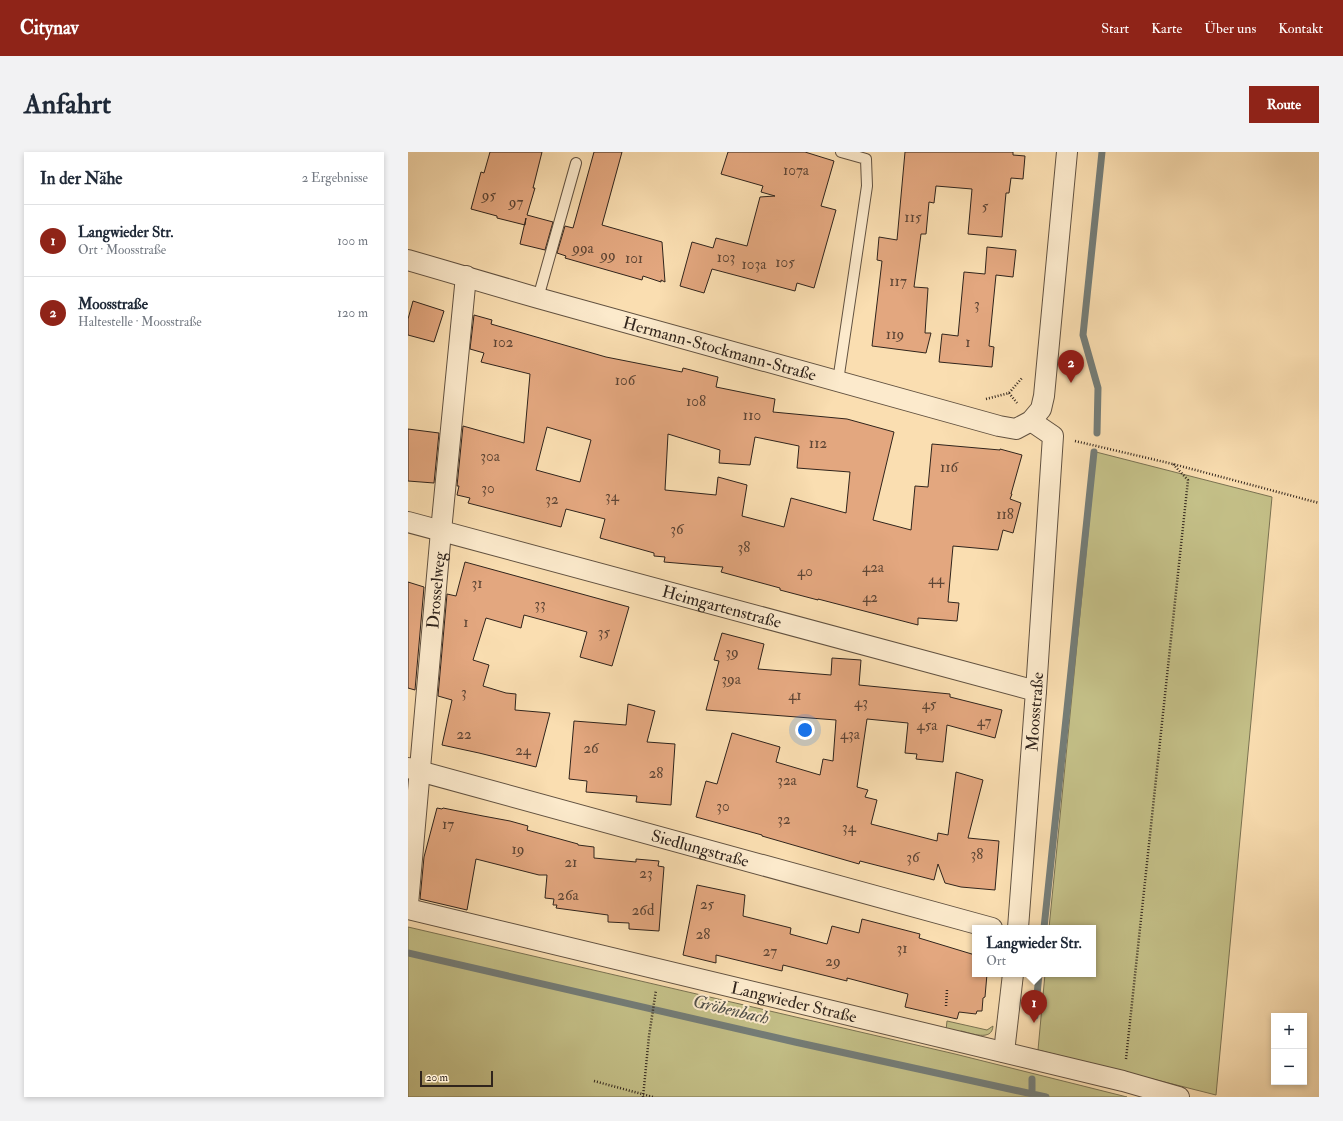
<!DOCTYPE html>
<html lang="de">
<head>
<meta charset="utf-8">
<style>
	body { margin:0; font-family:"IM FELL Double Pica",serif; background:#f2f2f3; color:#1f2937 }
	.controls { position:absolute; right:12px; bottom:12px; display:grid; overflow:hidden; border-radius:0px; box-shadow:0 2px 6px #0003 }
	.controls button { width:36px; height:36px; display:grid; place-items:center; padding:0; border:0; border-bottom:1px solid #e0e1e3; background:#fff; color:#1f2937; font:20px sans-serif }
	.scale { position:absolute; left:12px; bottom:10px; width:73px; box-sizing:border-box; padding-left:4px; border:2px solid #30241c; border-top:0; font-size:11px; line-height:14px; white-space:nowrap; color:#30241c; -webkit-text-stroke:3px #fceacc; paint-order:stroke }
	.you { position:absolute; left:397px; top:578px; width:14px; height:14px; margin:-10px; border:3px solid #fff; border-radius:50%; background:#1a73e8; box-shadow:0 0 0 6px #1a73e833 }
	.badge { display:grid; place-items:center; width:26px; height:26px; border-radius:50%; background:#8f2418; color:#fff; font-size:13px; font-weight:700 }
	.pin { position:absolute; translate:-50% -33px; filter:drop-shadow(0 1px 2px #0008) }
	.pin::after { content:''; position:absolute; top:21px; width:14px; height:12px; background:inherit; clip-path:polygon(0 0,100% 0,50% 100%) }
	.popup { position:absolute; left:564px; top:773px; width:124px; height:52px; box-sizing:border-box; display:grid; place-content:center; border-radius:0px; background:#fff; filter:drop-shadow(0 1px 3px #0005); font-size:13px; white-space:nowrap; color:#747a83 }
	.popup b { font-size:15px; color:#1f2937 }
	.popup::after { content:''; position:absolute; left:50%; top:100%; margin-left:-8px; border:8px solid transparent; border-top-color:#fff }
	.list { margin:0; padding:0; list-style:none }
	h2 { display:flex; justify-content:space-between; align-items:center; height:52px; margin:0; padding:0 16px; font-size:17px }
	h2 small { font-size:13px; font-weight:400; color:#747a83 }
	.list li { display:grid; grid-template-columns:26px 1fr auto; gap:12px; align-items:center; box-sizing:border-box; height:72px; padding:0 16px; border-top:1px solid #e0e1e3 }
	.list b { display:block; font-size:15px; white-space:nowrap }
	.list p { margin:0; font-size:13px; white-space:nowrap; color:#747a83 }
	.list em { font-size:13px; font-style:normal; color:#747a83 }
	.map { position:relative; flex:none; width:911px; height:945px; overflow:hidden; border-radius:0px }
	header { display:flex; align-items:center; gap:24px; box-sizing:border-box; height:56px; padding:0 20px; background:#8f2418; color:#fff }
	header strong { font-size:19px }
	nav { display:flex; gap:22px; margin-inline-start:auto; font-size:14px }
	.intro { display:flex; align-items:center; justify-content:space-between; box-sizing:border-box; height:96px; padding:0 24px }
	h1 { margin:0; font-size:28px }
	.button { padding:10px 18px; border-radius:0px; background:#8f2418; color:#fff; font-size:14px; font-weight:700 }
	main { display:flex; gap:24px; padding:0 24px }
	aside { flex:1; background:#fff; border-radius:0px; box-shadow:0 2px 6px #0003 }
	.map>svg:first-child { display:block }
	.green { fill:#c4c088; stroke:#7a7252 }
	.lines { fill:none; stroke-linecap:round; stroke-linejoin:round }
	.stream { stroke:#747d78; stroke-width:7 }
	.building { fill:#e3a77f; stroke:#30241c; fill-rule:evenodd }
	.service-casing { stroke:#625241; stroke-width:12 }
	.minor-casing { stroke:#625241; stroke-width:22 }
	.path { stroke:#30241c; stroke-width:2.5; stroke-dasharray:1 2; stroke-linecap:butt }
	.service { stroke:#fceacc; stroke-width:10 }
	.minor { stroke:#fceacc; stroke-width:20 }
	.labels { text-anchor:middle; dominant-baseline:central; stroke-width:4; stroke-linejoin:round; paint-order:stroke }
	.number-label { font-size:15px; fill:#5d4535 }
	.street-label { font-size:17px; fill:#30241c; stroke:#fceacc }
	.water-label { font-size:18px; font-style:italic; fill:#52514a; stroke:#fceacc }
</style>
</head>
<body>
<header>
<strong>Citynav</strong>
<nav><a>Start</a><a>Karte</a><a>Über uns</a><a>Kontakt</a></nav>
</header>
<div class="intro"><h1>Anfahrt</h1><a class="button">Route</a></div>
<main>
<aside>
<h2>In der Nähe<small>2 Ergebnisse</small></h2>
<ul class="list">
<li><span class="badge">1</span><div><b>Langwieder Str.</b><p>Ort · Moosstraße</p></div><em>100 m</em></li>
<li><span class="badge">2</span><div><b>Moosstraße</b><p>Haltestelle · Moosstraße</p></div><em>120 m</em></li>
</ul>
</aside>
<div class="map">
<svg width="911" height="945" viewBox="0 0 911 945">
	<rect width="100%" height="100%" fill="#fadeb1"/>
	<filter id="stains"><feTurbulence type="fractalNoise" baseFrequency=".005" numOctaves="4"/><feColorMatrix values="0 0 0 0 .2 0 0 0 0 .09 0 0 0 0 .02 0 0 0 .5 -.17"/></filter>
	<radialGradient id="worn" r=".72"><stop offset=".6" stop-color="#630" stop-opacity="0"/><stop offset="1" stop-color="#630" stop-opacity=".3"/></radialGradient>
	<path class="green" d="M688,300L864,345L808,943L630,898L637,822H685V776H641Z
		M0,775L547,902L719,945H0Z
		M539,869L579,878L585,874C584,890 563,881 553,879L546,883L538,878Z"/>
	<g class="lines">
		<path class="stream" d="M689,281L690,236L675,183L694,0
			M636,776L686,300
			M0,801L387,890L638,945
			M627,864L631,822
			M624,927V942"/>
	</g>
	<path class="building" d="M82,0H134L125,36H127L119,63L145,70L137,98L112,92L118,66L117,73L89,66V64L63,57L73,20L76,21Z
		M186,0H214L194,73L254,90L257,130L253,128V130L235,124L234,128L157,106L158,104L149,101L157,74L165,76Z
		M320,0H397L426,9L413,54L428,58L406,136L389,131L387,139L304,117L296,141L272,134L284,90L305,96L308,86L339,94L352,45L367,44L353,40L355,34L313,22Z
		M497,0H605V3L617,4L615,27L603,26L601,41H598L594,85L560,82L564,37L528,34L526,51L521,50L518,82H513L506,135L520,136L517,181H523L518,201L464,194L474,109L469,108L471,85L489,88Z
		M579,95L608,98L605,125L588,123L581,194L586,195L584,215L531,210L534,182L550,184L556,120L577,122Z
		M5,149L36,159L26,190L0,183V167Z
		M66,163L84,168L83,172L198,205L274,220L275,216L310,225L308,235L367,247L365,260L439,267L486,280L465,368L503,378L507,334L520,335L524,292L592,298V297L614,303L603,342H604L602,347L613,351L605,381L595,378L590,398L545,394L540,450L551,451L549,469L510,466V473L410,447V448L372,438V436L313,420L315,415L256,410L257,405L246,404V401L192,386L197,367L158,357L153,375L60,351L62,346L49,343L51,334H49L55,274L116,291L122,222L73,210L76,201L62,197ZM139,275L183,288L172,330L128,318ZM260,282L312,298L311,311L342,313L347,285L391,294L389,316L442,320L438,361L383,346L376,375L334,364L339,333L310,325L308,343L257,338Z
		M0,277L31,281L26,331L0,329Z
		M57,410L221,455L204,514L172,505L179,480L116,463L113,476L78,466L65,508L81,513L75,534L98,541L108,542L107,558L142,561L128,615L71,601L34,593L44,548L30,544L39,442L48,444Z
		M0,430L16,435L7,538L0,536Z
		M314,481L356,492L350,517L423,523L424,506L453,508L451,533L542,542V545L594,558L587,586L539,573L535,610L508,607L509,602L497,601L500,571L459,567L449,635L460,638L457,645L469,648L463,672L529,689L530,681L540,683L548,620L575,628L560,686L591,689L587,738L553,735L537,731L530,712L526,728L452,709L451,712L354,684V683L288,665L298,629L309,632L324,581L372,595L368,610L412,623L415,607L425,609L428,568L298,558L311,509L306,508Z
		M220,552L247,559L239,590L267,592L263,653L228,650L229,644L178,640L179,629L161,627L166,569L218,573Z
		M29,656L34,657L35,656L75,664L102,669L120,674L119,678L170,692V693L186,695V706L228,710V707L251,709L250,714L256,715L251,779L221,777V771L200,770V763L148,756L149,753H145L146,747L137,746L139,723H131L68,707L59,758L12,747L16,705Z
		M289,733L337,743L335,764L383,776L382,782L419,792L424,774L451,781L454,767L512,782L511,786L567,803V822H579L577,845L575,846L574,859H569L568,862L551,860L549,867L497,855L500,842L439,826V829L375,813L374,819L308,803V811L275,803Z"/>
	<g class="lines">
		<g class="service-casing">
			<path id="service" d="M130,146L168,11
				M430,229L459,34L458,7L433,0"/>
		</g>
		<g class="minor-casing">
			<g id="minor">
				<path id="s1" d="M0,108L130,146L591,274L608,277L623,269L633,257L636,244L659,0"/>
				<path id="s2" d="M0,370L628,539"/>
				<path id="s3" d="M0,616L584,776"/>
				<path id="s4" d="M0,752L33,379L58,124"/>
				<path id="s5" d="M0,757L715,929L771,945"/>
				<path id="s6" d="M610,776L628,539L645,284L623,269"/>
				<path d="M596,900L605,822"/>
			</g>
		</g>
		<path class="path" d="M601,241L609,251
			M578,247L601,241L614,226
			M667,289L765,312L911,351
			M538,854L539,838
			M718,907L780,328L765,312
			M186,929L245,945
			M235,945L241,884L248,838"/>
		<use href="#service" class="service"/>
		<use href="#minor" class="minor"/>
	</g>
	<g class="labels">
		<g class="number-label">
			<text x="388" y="18">107a</text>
			<text x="81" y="43">95</text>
			<text x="108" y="50">97</text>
			<text x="577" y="54">5</text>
			<text x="505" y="65">115</text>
			<text x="175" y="96">99a</text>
			<text x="200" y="103">99</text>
			<text x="318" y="105">103</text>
			<text x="226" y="106">101</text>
			<text x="377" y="110">105</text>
			<text x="346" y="112">103a</text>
			<text x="490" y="129">117</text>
			<text x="569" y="152">3</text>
			<text x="487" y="182">119</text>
			<text x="95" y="190">102</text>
			<text x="560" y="190">1</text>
			<text x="217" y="228">106</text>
			<text x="288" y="249">108</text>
			<text x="344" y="263">110</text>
			<text x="410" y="291">112</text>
			<text x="82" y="304">30a</text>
			<text x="541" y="315">116</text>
			<text x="80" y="336">30</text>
			<text x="204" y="344">34</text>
			<text x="144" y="347">32</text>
			<text x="597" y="362">118</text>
			<text x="269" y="377">36</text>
			<text x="336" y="395">38</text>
			<text x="465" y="415">42a</text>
			<text x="397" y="419">40</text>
			<text x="528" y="427">44</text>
			<text x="69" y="431">31</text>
			<text x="462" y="445">42</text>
			<text x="132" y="452">33</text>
			<text x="58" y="470">1</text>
			<text x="196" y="480">35</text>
			<text x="324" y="500">39</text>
			<text x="323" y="527">39a</text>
			<text x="56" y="540">3</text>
			<text x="387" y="543">41</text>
			<text x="453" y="550">43</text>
			<text x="521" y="552">45</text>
			<text x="576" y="569">47</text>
			<text x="519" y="573">45a</text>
			<text x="56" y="582">22</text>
			<text x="442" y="582">43a</text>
			<text x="183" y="596">26</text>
			<text x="115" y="598">24</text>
			<text x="248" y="621">28</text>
			<text x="379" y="628">32a</text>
			<text x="315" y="654">30</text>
			<text x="376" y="667">32</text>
			<text x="40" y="672">17</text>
			<text x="441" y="675">34</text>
			<text x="110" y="697">19</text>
			<text x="569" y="702">38</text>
			<text x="505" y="705">36</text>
			<text x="163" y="710">21</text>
			<text x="238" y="721">23</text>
			<text x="160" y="743">26a</text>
			<text x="299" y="752">25</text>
			<text x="235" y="758">26d</text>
			<text x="295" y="782">28</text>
			<text x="494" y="796">31</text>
			<text x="362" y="799">27</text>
			<text x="425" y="809">29</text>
		</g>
		<g class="street-label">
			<text stroke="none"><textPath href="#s1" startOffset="324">Hermann-Stockmann-Straße</textPath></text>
			<text stroke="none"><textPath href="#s4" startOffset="315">Drosselweg</textPath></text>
			<text stroke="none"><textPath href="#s2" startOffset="325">Heimgartenstraße</textPath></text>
			<text stroke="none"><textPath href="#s6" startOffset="217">Moosstraße</textPath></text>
			<text stroke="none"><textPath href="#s3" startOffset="303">Siedlungstraße</textPath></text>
			<text stroke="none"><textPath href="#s5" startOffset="397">Langwieder Straße</textPath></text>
		</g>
		<g class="water-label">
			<text transform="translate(323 858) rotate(13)">Gröbenbach</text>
		</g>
	</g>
	<rect width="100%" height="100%" filter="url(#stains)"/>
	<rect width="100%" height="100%" fill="url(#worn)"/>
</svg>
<div class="controls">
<button>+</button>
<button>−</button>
</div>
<div class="scale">20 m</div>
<div class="you"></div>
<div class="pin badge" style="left:626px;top:871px">1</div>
<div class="popup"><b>Langwieder Str.</b>Ort</div>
<div class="pin badge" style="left:663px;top:231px">2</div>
</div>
</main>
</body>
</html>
